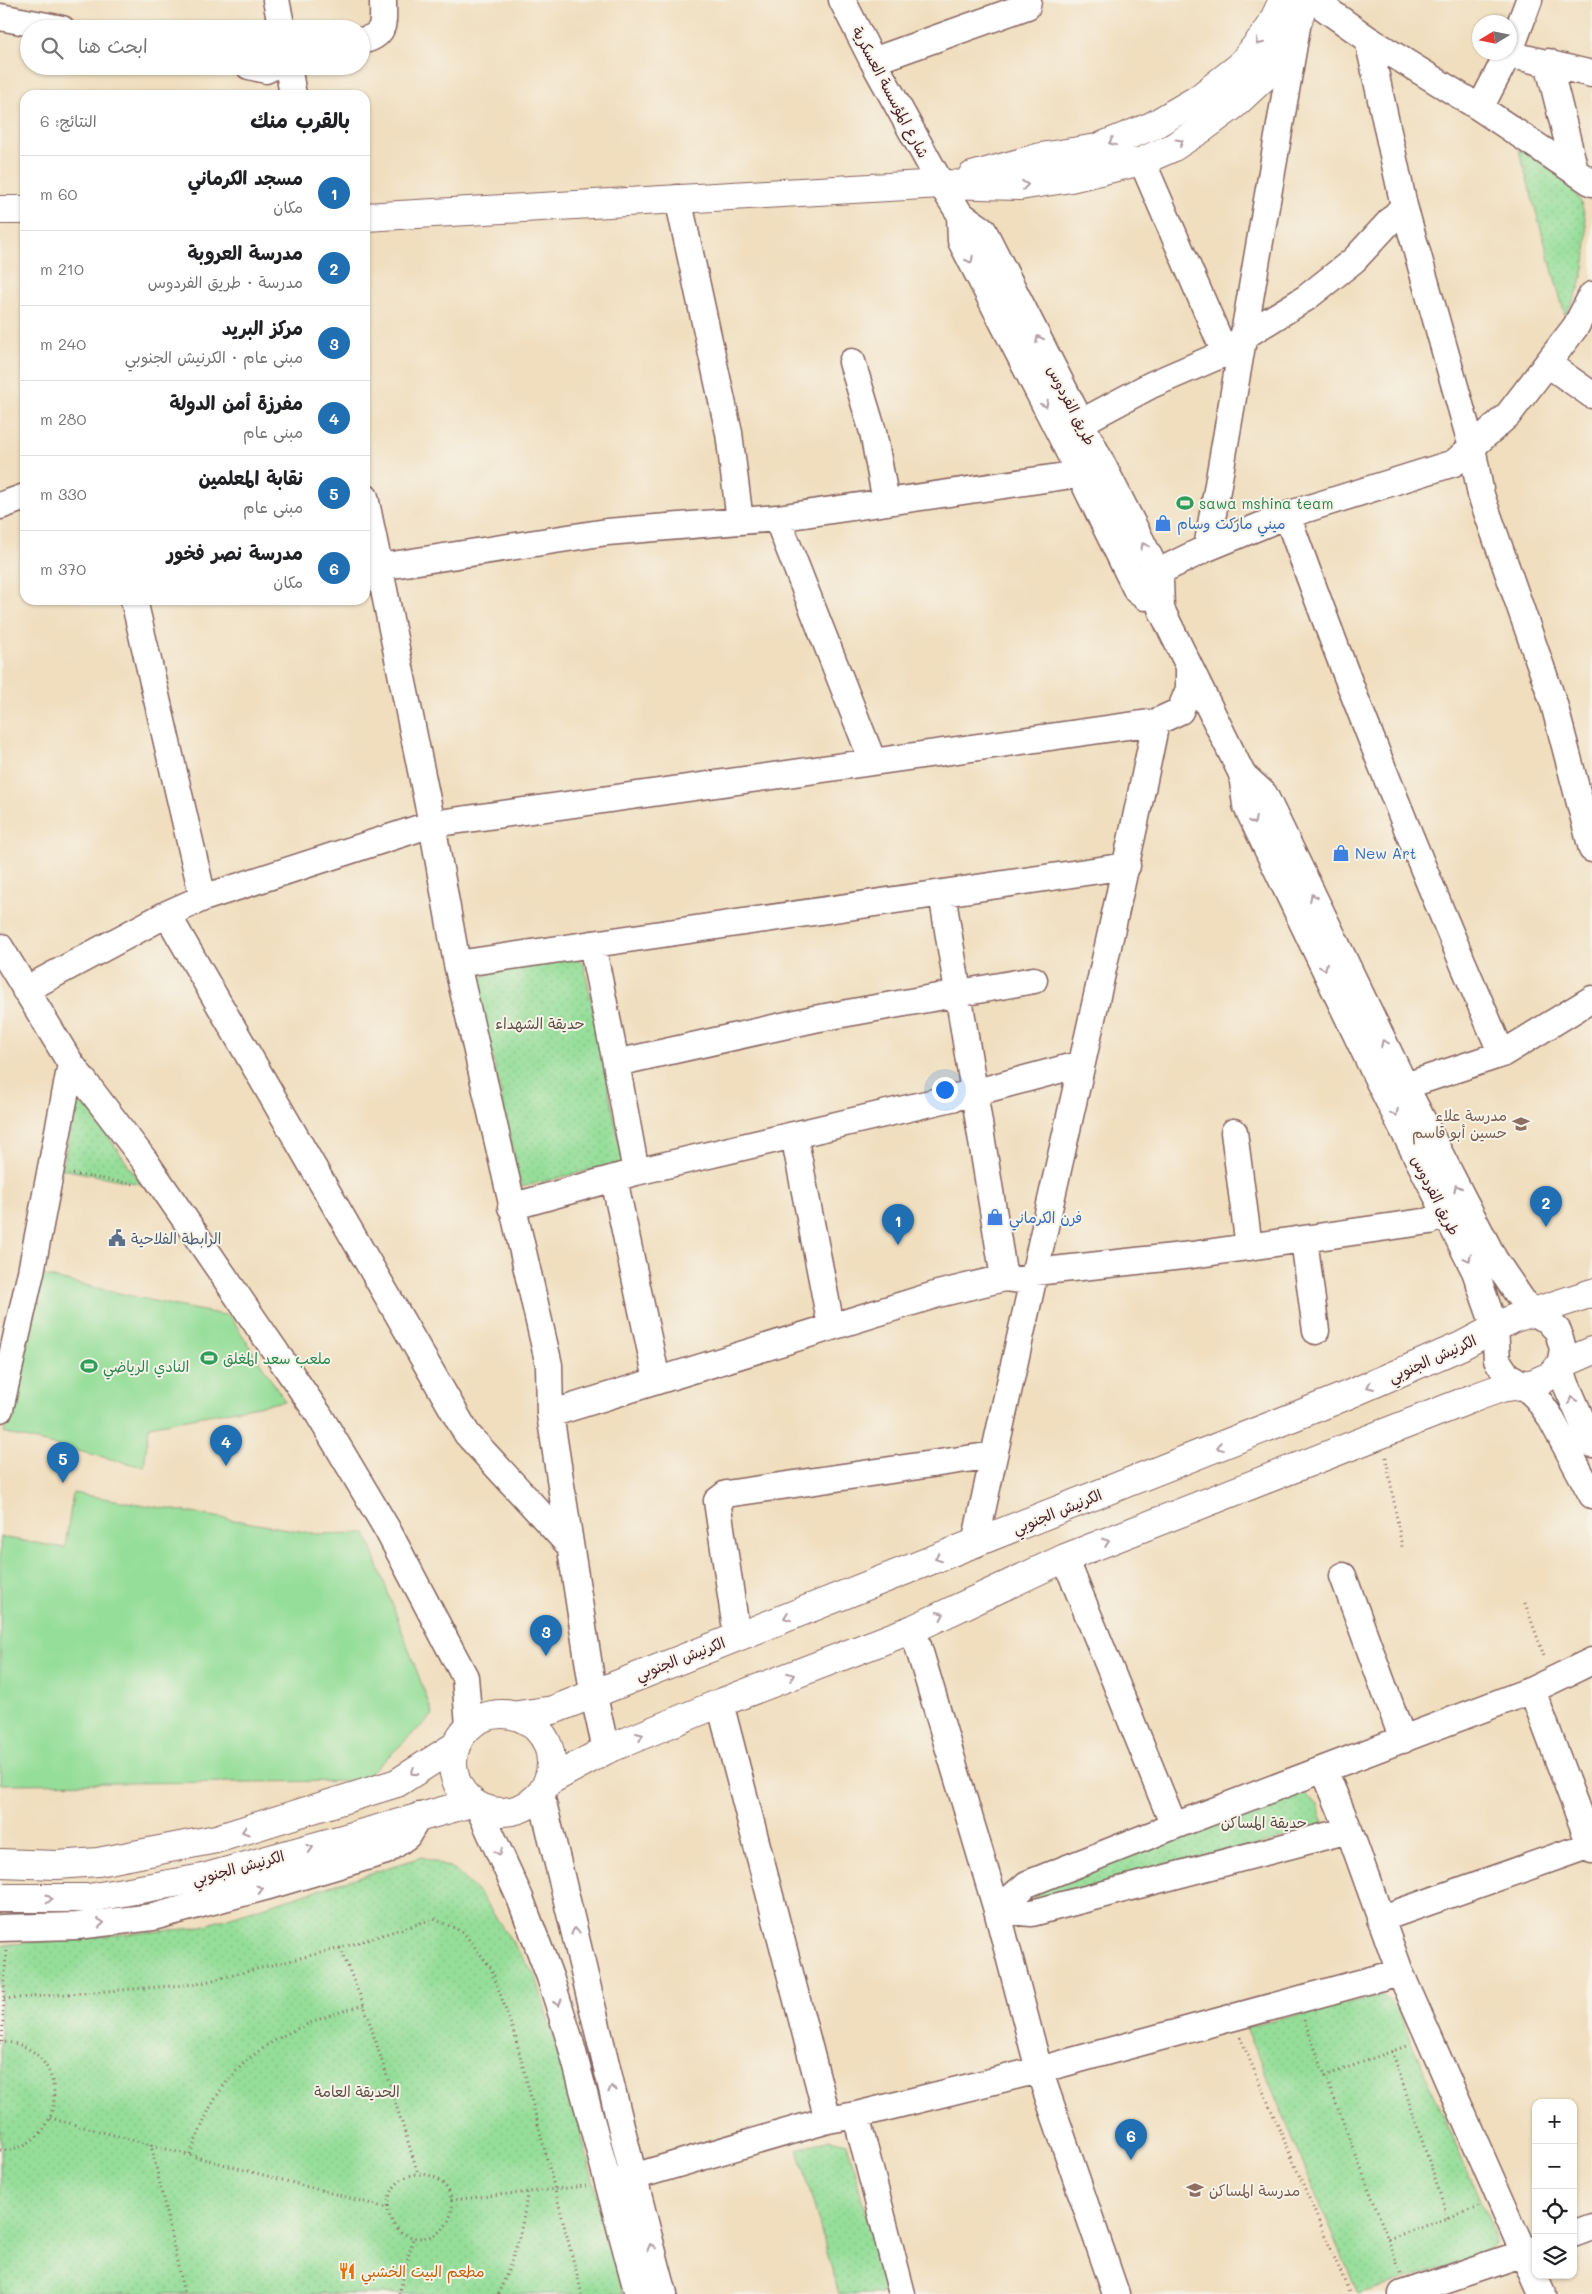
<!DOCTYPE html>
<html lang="ar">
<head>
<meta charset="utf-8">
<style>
	body { margin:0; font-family:Mali,"Playpen Sans Arabic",sans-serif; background:#f2f2f2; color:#202124; direction:rtl }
	.controls { position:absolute; right:15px; bottom:15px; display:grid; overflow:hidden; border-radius:10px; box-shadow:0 1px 4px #0004 }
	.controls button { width:45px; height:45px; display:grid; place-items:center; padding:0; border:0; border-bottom:1px solid #e0e0e0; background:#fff; color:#202124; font:25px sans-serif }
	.compass { position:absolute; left:1472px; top:15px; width:45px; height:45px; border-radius:50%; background:#fff; box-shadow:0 1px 4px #0004; rotate:260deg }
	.you { position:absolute; left:944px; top:1089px; width:18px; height:18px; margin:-12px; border:4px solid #fff; border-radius:50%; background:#1a73e8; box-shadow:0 0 0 8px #1a73e833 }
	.badge { display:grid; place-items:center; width:32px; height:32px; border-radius:50%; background:#1f6fb2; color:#fff; font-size:16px; font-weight:700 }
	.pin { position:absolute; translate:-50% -41px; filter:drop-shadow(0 1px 2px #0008) }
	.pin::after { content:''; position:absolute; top:26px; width:18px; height:15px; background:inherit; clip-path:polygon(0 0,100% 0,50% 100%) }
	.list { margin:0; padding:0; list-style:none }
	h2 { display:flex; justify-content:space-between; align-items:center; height:65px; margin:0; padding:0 20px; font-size:21px }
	h2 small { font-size:16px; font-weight:400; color:#757577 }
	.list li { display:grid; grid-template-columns:32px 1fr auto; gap:15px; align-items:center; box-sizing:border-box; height:75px; padding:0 20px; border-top:1px solid #e0e0e0 }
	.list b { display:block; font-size:19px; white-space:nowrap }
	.list p { margin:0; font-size:16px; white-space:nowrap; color:#757577 }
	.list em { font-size:16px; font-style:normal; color:#757577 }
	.icon { flex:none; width:28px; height:28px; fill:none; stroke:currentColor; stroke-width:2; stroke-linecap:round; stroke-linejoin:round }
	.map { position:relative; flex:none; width:1592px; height:2294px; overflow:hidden; direction:ltr }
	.search { position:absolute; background:#fff; box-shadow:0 1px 4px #0004; left:20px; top:20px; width:350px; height:55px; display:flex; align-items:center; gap:12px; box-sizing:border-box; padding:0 18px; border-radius:28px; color:#757577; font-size:19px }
	.panel { position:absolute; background:#fff; box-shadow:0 1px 4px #0004; left:20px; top:90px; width:350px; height:515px; border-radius:15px; direction:rtl }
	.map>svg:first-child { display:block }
	.green { fill:#95de99; stroke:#707e62 }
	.park { fill:url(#park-dots); stroke:#707e62 }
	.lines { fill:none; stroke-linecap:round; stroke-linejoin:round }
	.minor-casing { stroke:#84625e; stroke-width:29 }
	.major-casing { stroke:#84625e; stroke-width:30 }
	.path { stroke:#84625e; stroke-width:3; stroke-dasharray:1 4; stroke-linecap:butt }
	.minor { stroke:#fff; stroke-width:26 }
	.major { stroke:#fff; stroke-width:28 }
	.oneway { stroke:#ae9aa0 }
	.labels { text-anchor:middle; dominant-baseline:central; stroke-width:4; stroke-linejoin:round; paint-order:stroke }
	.street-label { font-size:15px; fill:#4a1f2b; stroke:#f7f3e8 }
	.leisure-label { font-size:15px; fill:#27864d; stroke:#f7f3e8; text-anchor:start }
	.shop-label { font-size:15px; fill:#366cbe; stroke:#f7f3e8; text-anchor:start }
	.park-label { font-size:15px; fill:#5d4f46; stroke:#f7f3e8 }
	.education-label { font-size:15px; fill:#785e54; stroke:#f7f3e8; text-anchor:end }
	.service-label { font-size:15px; fill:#4e5e75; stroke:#f7f3e8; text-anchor:start }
	.food-label { font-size:15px; fill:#c56008; stroke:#f7f3e8; text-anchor:start }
</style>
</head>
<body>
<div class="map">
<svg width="1592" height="2294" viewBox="0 0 1592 2294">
	<defs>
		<pattern id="park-dots" width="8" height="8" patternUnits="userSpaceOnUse" patternTransform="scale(1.25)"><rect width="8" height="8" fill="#95de99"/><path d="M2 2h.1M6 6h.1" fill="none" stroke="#82be84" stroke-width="1.8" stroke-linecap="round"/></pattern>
	</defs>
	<rect width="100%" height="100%" fill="#f7f3e8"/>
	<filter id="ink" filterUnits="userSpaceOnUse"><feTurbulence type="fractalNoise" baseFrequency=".02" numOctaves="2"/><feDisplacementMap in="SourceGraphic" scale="10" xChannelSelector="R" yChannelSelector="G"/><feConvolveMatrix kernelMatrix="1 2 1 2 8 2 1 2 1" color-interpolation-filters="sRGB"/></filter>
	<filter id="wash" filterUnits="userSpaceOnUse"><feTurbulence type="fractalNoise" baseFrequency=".0096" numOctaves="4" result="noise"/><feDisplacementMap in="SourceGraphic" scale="20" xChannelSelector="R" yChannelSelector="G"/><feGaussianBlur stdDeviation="1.12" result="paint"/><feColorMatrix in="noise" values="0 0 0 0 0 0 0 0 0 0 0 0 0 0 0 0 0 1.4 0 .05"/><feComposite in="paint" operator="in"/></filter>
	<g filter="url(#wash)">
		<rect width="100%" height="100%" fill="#f0debe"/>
		<path class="green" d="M40,1275L171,1305L230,1316L285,1401L149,1426L144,1467L4,1433Z
			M73,1493L317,1534L366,1533L433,1715L362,1781L0,1784V1537L65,1548Z"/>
		<path class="park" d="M1518,147C1537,160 1560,173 1575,192C1592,216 1588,260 1579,288C1576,297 1570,306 1565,315Z
			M574,956L584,964L623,1162L521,1187L475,977Z
			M77,1097L84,1101L141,1184L62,1169Z
			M1304,1793L1317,1806L1326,1827L1042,1904L1036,1898L1037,1891L1277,1795Z
			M422,1857L452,1868L480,1894L536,1977L574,2107L623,2294H0V1945L196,1928Z
			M1378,1996H1384L1397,2009L1493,2230L1495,2241L1489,2249L1472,2259L1358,2294L1246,2027Z
			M830,2139L847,2143L885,2286L884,2292L881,2294H839L798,2149Z"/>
	</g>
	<g filter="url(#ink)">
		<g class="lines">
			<g class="minor-casing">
				<path id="minor" d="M276,0L282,29
					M842,0L873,61L941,184L960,214L983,230L1157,572L1160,579L1161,609L1242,774L1246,805L1382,1088L1475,1271L1495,1328L1497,1360L1507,1375L1522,1384L1536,1397L1549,1415L1592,1495
					M1313,0L1368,39L1480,108L1592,183
					M0,17L62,29
					M1368,39L1404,206L1472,447L1481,495L1554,704L1592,849
					M361,41C387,35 383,23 383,0
					M1510,51L1529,0
					M1508,54L1592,74
					M873,61L1027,6L1028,0
					M1548,62L1575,171
					M249,66L266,70L273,66
					M288,66L293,95
					M1480,108L1509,52
					M1142,161L1225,353
					M678,198L729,433L740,521
					M960,214L961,241L1060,434L1137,591L1145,597
					M852,362L873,432L886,502
					M1548,364L1592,395
					M1065,431L1151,385L1225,353L1246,335L1306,298L1354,260L1404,206
					M365,497L432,824L457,964L549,1365L550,1414L593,1692L606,1750
					M0,506L25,497
					M1287,515C1352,697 1425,877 1502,1054
					M777,518L873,762
					M1207,548L1298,21
					M379,567L607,532L777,518L1079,474
					M1134,584L1207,548L1287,515L1454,463L1508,415L1576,326L1592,295
					M134,600L203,898
					M1242,774L1264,794L1405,1086L1494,1259L1530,1312L1546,1319L1558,1331L1563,1349L1560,1365L1566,1384L1592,1444
					M942,893L1004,1278
					M167,914L467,1434L570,1546
					M592,944L616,1063
					M0,947L71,1064L145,1161L319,1415L387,1529L465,1677L469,1725
					M457,964L1127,866
					M25,990L167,914L203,898L432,824L1156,722L1180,711L1189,689V669
					M1388,1087L1405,1086L1502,1054L1592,999
					M1234,1132L1249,1247
					M794,1135L831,1326
					M636,1172L616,1063L814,1019L1034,980
					M614,1179L657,1380
					M511,1207L636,1172L973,1093L1081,1064
					M1304,1239L1316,1331
					M1035,1272L1192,1255L1430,1221L1445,1213
					M0,1409L31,1272L71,1064
					M550,1414L938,1294L1004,1278L1032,1281
					M975,1544C1033,1269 1100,997 1156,722
					M1065,1558L1174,1826
					M1343,1576L1403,1740
					M913,1629L997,1910L1039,2070L1116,2294
					M737,1636L717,1501L726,1494L994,1455
					M1532,1690L1592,1850
					M720,1703L828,2120
					M1324,1770L1349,1830L1400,1972L1542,2294
					M541,1795C583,1961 619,2129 664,2294
					M479,1808L520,1898L550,1977L570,2041L638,2294
					M997,1910L1027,1884L1174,1826L1532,1690L1592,1661
					M997,1910L1032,1913L1349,1830
					M1380,1919L1590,1845
					M0,1928L77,1926L153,1917L265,1887L386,1851L407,1836L419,1816
					M856,2115L902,2294
					M609,2184L828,2120L856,2115L1039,2070L1400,1972
					M1573,2234L1592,2227
					M1402,2294L1536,2249"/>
			</g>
			<g class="major-casing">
				<path id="major" d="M972,176L1041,157L1097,148L1152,126L1198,99L1240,66L1270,28L1283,0
					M0,210H25
					M365,217L941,184L1020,186L1071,178L1142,161L1172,148L1203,128L1234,105L1263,78L1299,18L1304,0
					M453 1763a49 49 0 1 1 98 0a49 49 0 1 1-98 0Z
					M518,1715L553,1710L1336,1400L1461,1346L1512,1319L1592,1293
					M549,1781L606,1750L720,1703L913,1629L1065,1558L1476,1397L1501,1388L1534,1383L1552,1375L1560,1365L1592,1351
					M0,1863L57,1865L98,1862L216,1839L397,1783L455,1746
					M0,1898H89L203,1878L471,1803"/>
			</g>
			<path class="path" d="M73,1174L134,1184
				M1386,1457L1402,1547
				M1525,1603L1545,1659
				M340,1948L364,2005L418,2173
				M4,1999L197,1984L340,1948L434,1919L463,1932L491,1968L515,2036L582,2294
				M1304,2020L1401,2273
				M1240,2037L1350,2294
				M0,2042C71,2041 73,2149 0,2150
				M2,2042L6,1950
				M1392,2051L1448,2218
				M1325,2076L1409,2045
				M50,2118L387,2208
				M151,2144L184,2294
				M190,2154C200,2130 210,2103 226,2083C260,2039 313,2019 364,2005
				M388 2206a32 32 0 1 1 64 0a32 32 0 1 1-64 0Z
				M451,2200L586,2186
				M1388,2239L1479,2207
				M399,2294L413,2238
				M498,2294C513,2261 524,2228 527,2192"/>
			<use href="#minor" class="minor"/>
			<use href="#major" class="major"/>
		</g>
		<defs><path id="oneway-chevron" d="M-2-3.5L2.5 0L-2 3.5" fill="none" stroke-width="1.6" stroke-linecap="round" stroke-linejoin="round" transform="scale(1.25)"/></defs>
		<g class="oneway">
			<use href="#oneway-chevron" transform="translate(1259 42) rotate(128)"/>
			<use href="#oneway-chevron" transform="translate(1112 142) rotate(158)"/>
			<use href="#oneway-chevron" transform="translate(1180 142) rotate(-31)"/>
			<use href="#oneway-chevron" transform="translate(1025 185) rotate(-7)"/>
			<use href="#oneway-chevron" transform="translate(970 260) rotate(63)"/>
			<use href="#oneway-chevron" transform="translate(1039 339) rotate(-117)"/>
			<use href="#oneway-chevron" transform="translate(1045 404) rotate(63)"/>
			<use href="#oneway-chevron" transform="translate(1144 546) rotate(-117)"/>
			<use href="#oneway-chevron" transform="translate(1253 821) rotate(64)"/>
			<use href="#oneway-chevron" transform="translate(1313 897) rotate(-116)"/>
			<use href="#oneway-chevron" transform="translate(1324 967) rotate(64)"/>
			<use href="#oneway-chevron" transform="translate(1384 1043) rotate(-116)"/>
			<use href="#oneway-chevron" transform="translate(1395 1113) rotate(63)"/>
			<use href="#oneway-chevron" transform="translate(1457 1188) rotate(-117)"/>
			<use href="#oneway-chevron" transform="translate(1468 1258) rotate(62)"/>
			<use href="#oneway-chevron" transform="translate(1370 1386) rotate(156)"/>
			<use href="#oneway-chevron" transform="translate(1572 1400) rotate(-110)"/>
			<use href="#oneway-chevron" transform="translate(1220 1447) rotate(158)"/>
			<use href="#oneway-chevron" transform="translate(1106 1542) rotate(-21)"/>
			<use href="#oneway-chevron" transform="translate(938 1558) rotate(159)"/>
			<use href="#oneway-chevron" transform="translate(941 1615) rotate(-25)"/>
			<use href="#oneway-chevron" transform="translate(787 1617) rotate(159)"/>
			<use href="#oneway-chevron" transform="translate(791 1676) rotate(-21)"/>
			<use href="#oneway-chevron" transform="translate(640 1736) rotate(-23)"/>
			<use href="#oneway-chevron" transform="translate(414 1772) rotate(147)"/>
			<use href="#oneway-chevron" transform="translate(245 1831) rotate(163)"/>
			<use href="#oneway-chevron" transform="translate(310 1848) rotate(-16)"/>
			<use href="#oneway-chevron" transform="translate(499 1852) rotate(65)"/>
			<use href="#oneway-chevron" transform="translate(260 1889) rotate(-15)"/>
			<use href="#oneway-chevron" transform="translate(49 1899) rotate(-1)"/>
			<use href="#oneway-chevron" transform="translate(101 1923) rotate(-5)"/>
			<use href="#oneway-chevron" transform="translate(575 1931) rotate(-103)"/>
			<use href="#oneway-chevron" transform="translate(558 2003) rotate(73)"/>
			<use href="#oneway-chevron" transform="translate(612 2089) rotate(-103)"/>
			<use href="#oneway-chevron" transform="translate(651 2247) rotate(-105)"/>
		</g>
	</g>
	<defs>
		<g id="stadium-bare" transform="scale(1.35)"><path d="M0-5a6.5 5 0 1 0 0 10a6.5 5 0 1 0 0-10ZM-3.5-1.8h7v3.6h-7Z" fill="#2e9e5b" stroke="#f7f3e8" stroke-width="2.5" paint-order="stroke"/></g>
		<g id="shop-bare" transform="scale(1.35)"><path d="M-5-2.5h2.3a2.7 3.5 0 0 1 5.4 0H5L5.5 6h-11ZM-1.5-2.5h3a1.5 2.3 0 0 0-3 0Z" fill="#3f7fe0" stroke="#f7f3e8" stroke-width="2.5" paint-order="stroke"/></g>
		<g id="school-bare" transform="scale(1.35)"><path d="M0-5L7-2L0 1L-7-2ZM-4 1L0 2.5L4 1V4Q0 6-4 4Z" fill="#8d6e63" stroke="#f7f3e8" stroke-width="2.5" paint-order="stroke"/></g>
		<g id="civic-bare" transform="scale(1.35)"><path d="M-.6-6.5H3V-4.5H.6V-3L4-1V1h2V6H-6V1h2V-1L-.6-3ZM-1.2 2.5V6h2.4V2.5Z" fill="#5c6f8a" stroke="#f7f3e8" stroke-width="2.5" paint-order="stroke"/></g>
		<g id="restaurant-bare" transform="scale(1.35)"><path d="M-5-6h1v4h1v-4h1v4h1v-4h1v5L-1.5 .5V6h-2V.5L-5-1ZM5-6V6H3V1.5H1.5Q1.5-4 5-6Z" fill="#e8710a" stroke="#f7f3e8" stroke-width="2.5" paint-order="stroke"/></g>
	</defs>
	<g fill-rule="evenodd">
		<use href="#stadium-bare" x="1185" y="503"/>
		<use href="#shop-bare" x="1163" y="523"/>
		<use href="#shop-bare" x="1341" y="853"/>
		<use href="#school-bare" x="1521" y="1124"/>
		<use href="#shop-bare" x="995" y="1217"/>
		<use href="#civic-bare" x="117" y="1238"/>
		<use href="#stadium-bare" x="209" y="1358"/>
		<use href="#stadium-bare" x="89" y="1366"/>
		<use href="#school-bare" x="1195" y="2190"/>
		<use href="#restaurant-bare" x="347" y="2271"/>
	</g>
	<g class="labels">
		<g class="street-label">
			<text transform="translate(891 92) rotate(62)">شارع المؤسسة العسكرية</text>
			<text transform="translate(1072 405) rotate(63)">طريق الفردوس</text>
			<text transform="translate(1436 1195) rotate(63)">طريق الفردوس</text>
			<text transform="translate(1432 1358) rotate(-24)">الكرنيش الجنوبي</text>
			<text transform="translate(1057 1511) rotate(-22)">الكرنيش الجنوبي</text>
			<text transform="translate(680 1658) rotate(-21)">الكرنيش الجنوبي</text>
			<text transform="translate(238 1867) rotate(-15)">الكرنيش الجنوبي</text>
		</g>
		<g class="leisure-label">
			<text x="1199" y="503">sawa mshina team</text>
			<text x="223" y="1358">ملعب سعد المغلق</text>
			<text x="103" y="1366">النادي الرياضي</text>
		</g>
		<g class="shop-label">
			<text x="1177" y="523">ميني ماركت وسام</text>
			<text x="1355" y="853">New Art</text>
			<text x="1009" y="1217">فرن الكرماني</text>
		</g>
		<g class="park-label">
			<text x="540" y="1023">حديقة الشهداء</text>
			<text x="1264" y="1822">حديقة المساكن</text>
			<text x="357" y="2091">الحديقة العامة</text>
		</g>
		<g class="education-label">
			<text x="1507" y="1115">مدرسة علاء<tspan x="1507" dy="17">حسين أبو قاسم</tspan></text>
			<text x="1209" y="2190" text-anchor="start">مدرسة المساكن</text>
		</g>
		<g class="service-label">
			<text x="131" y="1238">الرابطة الفلاحية</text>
		</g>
		<g class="food-label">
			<text x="361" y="2271">مطعم البيت الخشبي</text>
		</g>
	</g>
</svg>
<div class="controls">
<button>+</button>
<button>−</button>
<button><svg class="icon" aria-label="locate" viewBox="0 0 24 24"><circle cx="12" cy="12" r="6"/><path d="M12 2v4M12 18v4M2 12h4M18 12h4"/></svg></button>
<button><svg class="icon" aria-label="layers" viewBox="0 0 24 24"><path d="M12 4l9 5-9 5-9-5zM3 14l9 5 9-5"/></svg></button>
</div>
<svg class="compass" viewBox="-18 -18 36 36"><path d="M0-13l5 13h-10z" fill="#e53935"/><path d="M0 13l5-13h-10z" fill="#757577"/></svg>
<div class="you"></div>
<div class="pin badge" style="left:898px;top:1245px">1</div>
<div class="pin badge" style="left:1546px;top:1227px">2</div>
<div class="pin badge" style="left:546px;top:1656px">3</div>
<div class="pin badge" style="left:226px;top:1466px">4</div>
<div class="pin badge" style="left:63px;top:1483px">5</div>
<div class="pin badge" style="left:1131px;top:2160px">6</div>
<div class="search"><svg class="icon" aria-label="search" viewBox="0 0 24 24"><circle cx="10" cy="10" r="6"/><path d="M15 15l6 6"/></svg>ابحث هنا</div>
<section class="panel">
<h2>بالقرب منك<small>النتائج: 6</small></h2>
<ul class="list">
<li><span class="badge">1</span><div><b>مسجد الكرماني</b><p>مكان</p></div><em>60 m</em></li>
<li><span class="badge">2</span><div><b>مدرسة العروبة</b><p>مدرسة · طريق الفردوس</p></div><em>210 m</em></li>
<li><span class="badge">3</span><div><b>مركز البريد</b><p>مبنى عام · الكرنيش الجنوبي</p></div><em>240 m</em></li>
<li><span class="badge">4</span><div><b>مفرزة أمن الدولة</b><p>مبنى عام</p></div><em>280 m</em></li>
<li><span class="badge">5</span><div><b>نقابة المعلمين</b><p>مبنى عام</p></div><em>330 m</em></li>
<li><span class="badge">6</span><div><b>مدرسة نصر فخور</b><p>مكان</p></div><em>370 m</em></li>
</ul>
</section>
</div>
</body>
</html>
